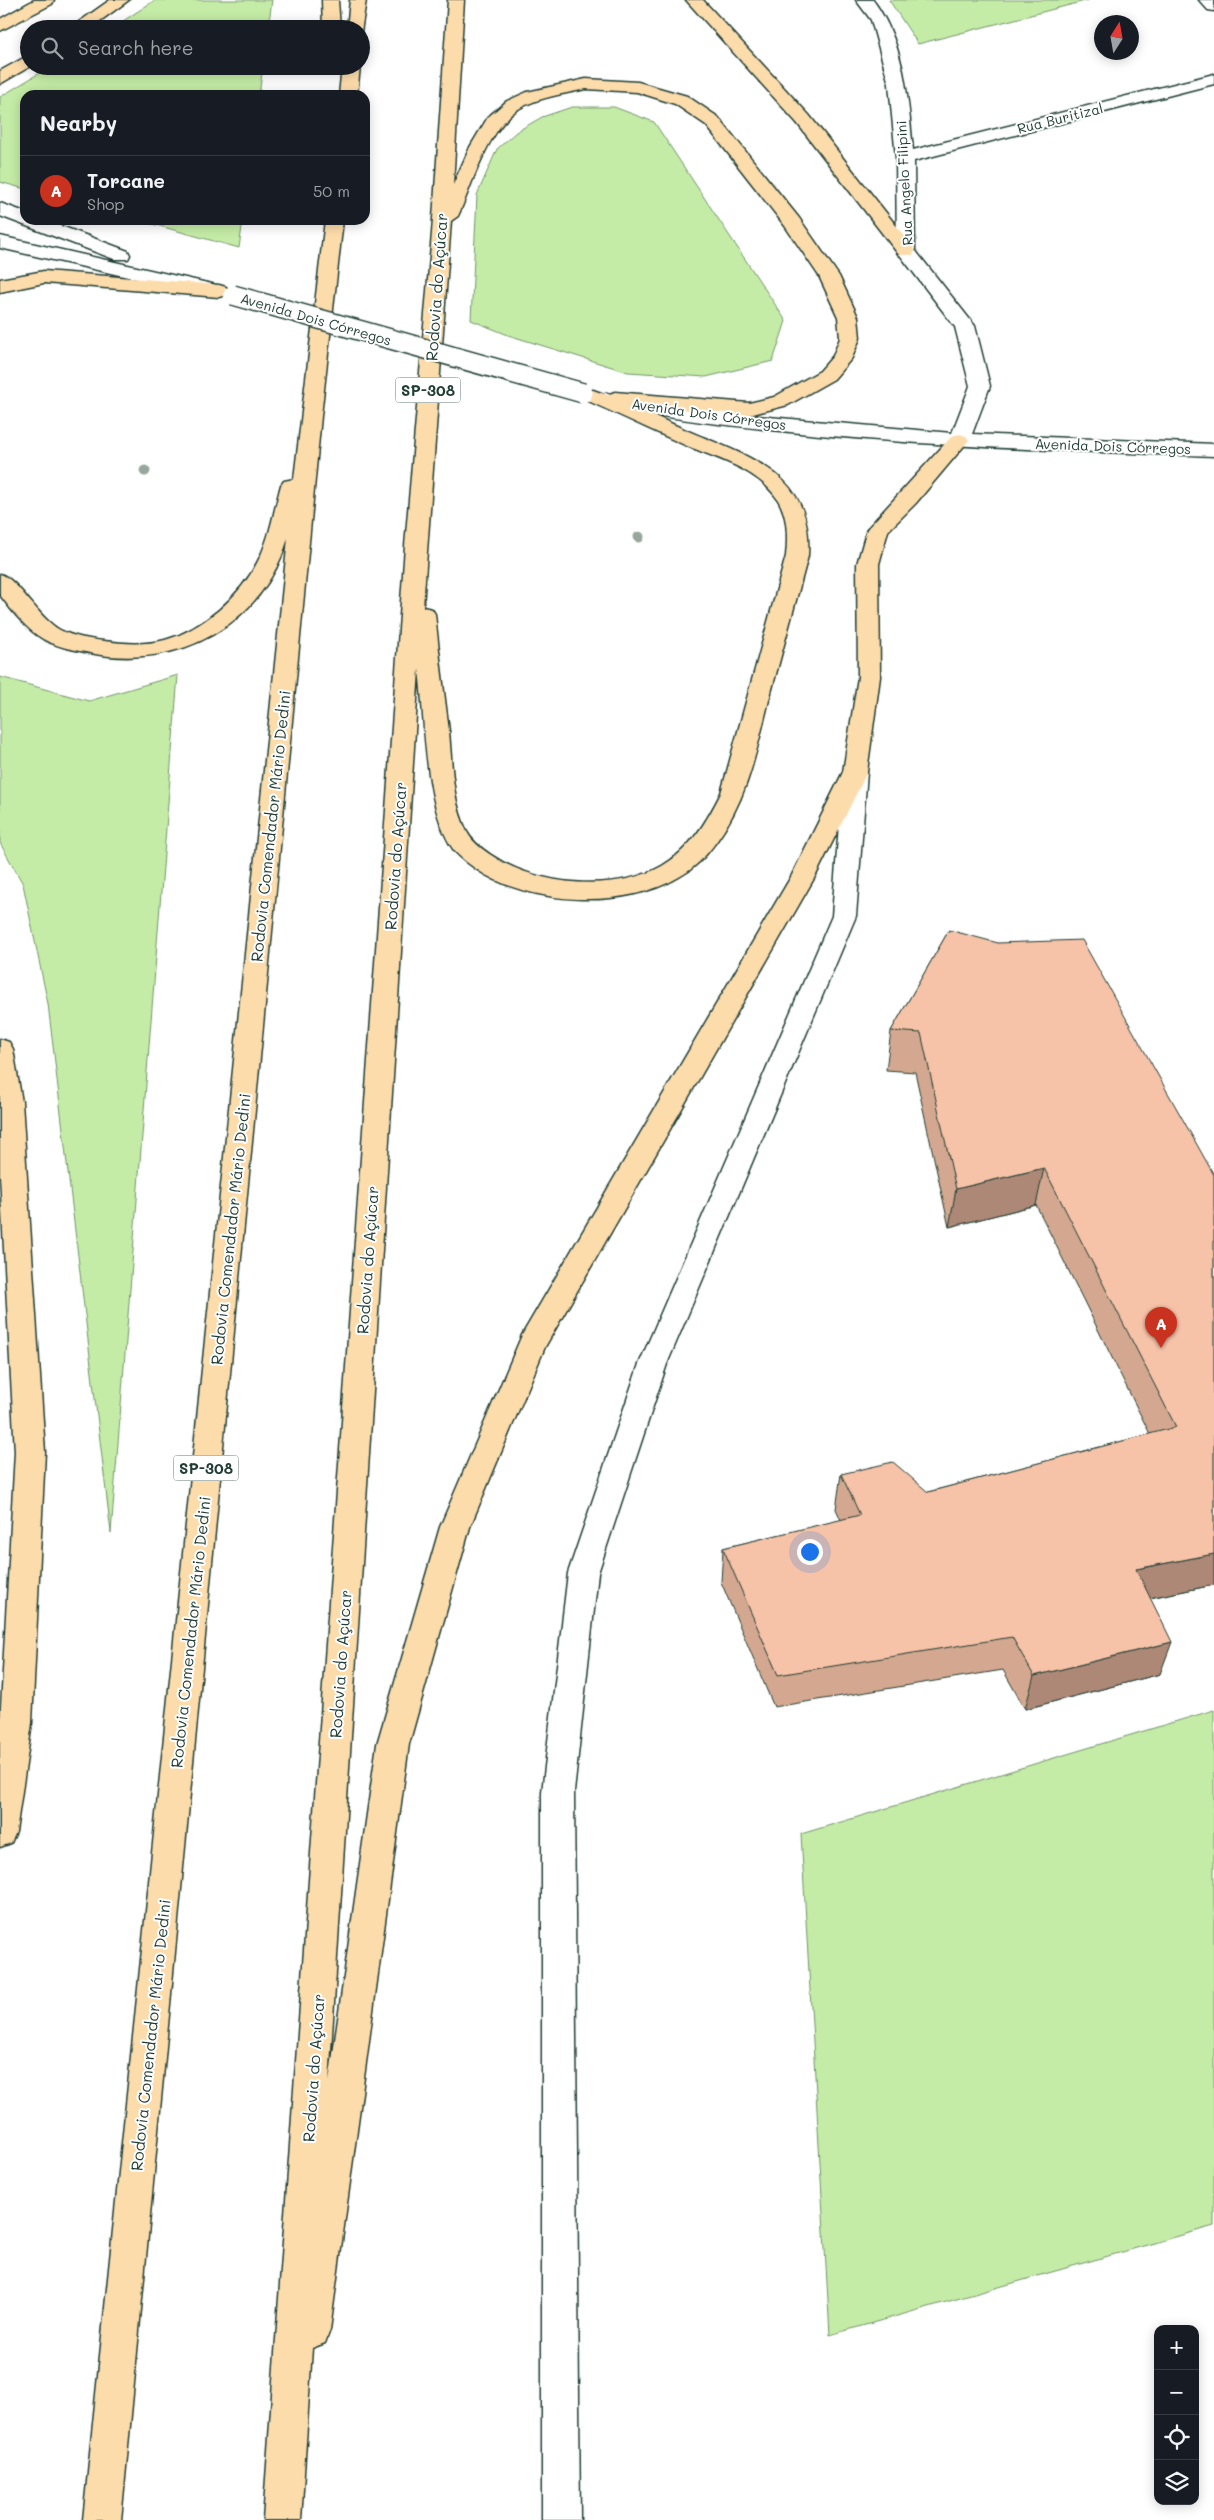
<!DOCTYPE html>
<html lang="en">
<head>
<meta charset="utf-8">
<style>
	body { margin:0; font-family:Mali,sans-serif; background:#20242c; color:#f1f3f6 }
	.controls { position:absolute; right:15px; bottom:15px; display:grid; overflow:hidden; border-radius:10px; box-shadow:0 2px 12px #0003 }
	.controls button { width:45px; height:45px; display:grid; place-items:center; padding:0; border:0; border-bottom:1px solid #363941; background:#171b24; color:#f1f3f6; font:25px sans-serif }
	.compass { position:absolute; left:1094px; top:15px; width:45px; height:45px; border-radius:50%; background:#171b24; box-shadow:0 2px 12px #0003; rotate:11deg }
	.you { position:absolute; left:809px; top:1551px; width:18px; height:18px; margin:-12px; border:4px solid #fff; border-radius:50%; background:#1a73e8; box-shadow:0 0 0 8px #1a73e833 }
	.badge { display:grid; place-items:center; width:32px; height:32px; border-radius:50%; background:#c8321e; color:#fff; font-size:16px; font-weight:700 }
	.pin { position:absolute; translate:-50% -41px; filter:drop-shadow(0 1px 2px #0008) }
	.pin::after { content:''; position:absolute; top:26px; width:18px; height:15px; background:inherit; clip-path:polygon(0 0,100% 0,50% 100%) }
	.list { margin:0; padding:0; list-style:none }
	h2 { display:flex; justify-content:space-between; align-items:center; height:65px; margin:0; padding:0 20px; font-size:21px }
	h2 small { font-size:16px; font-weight:400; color:#9ea1a6 }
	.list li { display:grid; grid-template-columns:32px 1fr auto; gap:15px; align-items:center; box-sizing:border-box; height:70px; padding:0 20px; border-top:1px solid #363941 }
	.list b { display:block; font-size:19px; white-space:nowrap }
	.list p { margin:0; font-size:16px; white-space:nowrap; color:#9ea1a6 }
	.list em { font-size:16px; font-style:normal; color:#9ea1a6 }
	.icon { flex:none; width:28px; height:28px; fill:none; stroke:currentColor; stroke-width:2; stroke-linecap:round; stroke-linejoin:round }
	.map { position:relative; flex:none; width:1214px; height:2520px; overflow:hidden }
	.search { position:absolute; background:#171b24; box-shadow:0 2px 12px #0003; left:20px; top:20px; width:350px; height:55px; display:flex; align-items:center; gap:12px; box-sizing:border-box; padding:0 18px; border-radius:28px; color:#9ea1a6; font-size:19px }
	.panel { position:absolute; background:#171b24; box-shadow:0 2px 12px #0003; left:20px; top:90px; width:350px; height:135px; border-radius:15px }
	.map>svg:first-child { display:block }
	.green { fill:#c5eca6; stroke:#72946d }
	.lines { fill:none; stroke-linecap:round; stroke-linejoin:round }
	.minor-casing { stroke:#1f3d34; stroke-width:3 }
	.highway-casing { stroke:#1f3d34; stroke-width:3 }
	.minor { fill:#fff; fill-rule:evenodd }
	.highway { fill:#fddcac; fill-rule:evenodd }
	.minor-bridge-casing { stroke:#1f3d34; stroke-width:22; stroke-linecap:butt }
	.minor-bridge { stroke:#fff; stroke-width:19 }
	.tree { fill:#96a89c }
	.wall { fill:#d4a890; stroke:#1f3d34 }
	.shaded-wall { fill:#ad8876; stroke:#1f3d34 }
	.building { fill:#f7c3a8; stroke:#1f3d34 }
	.labels { text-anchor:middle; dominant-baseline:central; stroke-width:4; stroke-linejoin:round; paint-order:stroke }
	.far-street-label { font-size:14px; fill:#1f3d34; stroke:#fff }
	.shield { fill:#fff; stroke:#627771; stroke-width:1 }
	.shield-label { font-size:15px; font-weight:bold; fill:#1f3d34 }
	.street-label { font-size:16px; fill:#1f3d34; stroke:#fff }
</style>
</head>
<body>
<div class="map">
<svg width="1214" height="2520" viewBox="0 0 1214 2520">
	<rect width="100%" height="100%" fill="#fff"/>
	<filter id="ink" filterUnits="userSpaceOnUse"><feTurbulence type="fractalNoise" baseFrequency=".02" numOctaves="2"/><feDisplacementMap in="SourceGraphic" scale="10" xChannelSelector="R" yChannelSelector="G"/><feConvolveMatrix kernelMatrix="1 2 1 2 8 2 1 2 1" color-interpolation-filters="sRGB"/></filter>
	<g filter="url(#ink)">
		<path class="green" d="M155,0H272L268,29H111Z
			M889,0H1089L918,44Z
			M51,66H263L259,95H25V189L0,182V97Z
			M572,107H614L654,122L786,321L773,361L706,377L628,372L508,335L471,320L477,195L497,149L516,132L542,117Z
			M138,220H243L239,248Z
			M178,675L111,1533L48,1004L23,884L0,843V677L89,701Z
			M1214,1710V2226L830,2335L801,1834Z"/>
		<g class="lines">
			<g class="minor-casing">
				<path id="minor" d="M856,0H873C905,43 908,99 913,150L1214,74V84L914,161L915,250L975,326L990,386L972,434L1214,444V456C1072,451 931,447 790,432C727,425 661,419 599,403L596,399L599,395L606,393L757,416L952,433L970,386L955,327L897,251L896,158L889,84L871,20Z
					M1199,0H1214V11L1208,10Z
					M0,203L25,212V220H45L128,251L130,255L128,259H114L0,216Z
					M0,236L212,284L219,286L222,290L219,294L212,296L0,248Z
					M855,764L863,766L867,772L856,916L667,1364L598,1573L574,1792L580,2520H542V1792L568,1573L639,1364L832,916L843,772L847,766Z"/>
			</g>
			<g class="highway-casing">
				<path id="highway" d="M34,0H54L52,4L0,31V19Z
					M110,0H129L89,29H69Z
					M322,0H338L340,29H323Z
					M350,0H366L361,32V29H347Z
					M448,0H464L453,185L470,147L488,117L507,101L527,92L586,79L638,82L687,96L718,117L799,218L839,276L858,317L860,338L852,358L834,379L788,405L749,415L631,405C656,416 680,428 705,438C764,463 813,481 808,556C795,604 782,652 769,700C756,752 748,798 716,842C706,856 694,869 679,877C624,910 529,905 476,869C468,863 459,857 453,849C424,806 425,721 419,669L329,2082L377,1744L440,1527L522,1335L792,875L843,772L858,677L857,564L867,529L952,436L959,434L966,436L969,440L916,503L888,531L879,564L880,677L867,772L816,875L545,1347L470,1527L409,1744L330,2330L325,2343L312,2348L301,2520H263L405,546L432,233ZM586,89L637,92L675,104L706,125L785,226L819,276L838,317L840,338L833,356L820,371L774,397L749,403L615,392L607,395L593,390L586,392L583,396L586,400C620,415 653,431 687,446C717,458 756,469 776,497C788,514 788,536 786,556L721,793C707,821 690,850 662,866C614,893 536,886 491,855C482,849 472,842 467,832C452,801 452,765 449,731C444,692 439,653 435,614L432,609L423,607L451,221L458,216C473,183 488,127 520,108C540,97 564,94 586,89Z
					M686,0H703L809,115L913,247L915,251L913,255H899L797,123Z
					M29,55V66H31L0,84V71Z
					M342,66H360L357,95H339Z
					M325,220H343L321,416L121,2520H83L288,538C263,625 177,671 90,653C75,650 57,647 43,639C26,629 12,611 0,595V574C18,579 38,618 60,630C74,637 89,639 104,641C124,644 146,645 165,640C202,630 241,596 258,561C270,538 274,510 281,485L284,481L294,479Z
					M44,271L219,285L226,287L229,291L226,295L219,297L44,283L0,292V279Z
					M0,1039L9,1042L13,1049L22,1102L45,1452L32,1723L16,1832L11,1843L0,1847V1725L15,1452L0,1175Z"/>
			</g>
			<use href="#minor" class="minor"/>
			<use href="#highway" class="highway"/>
			<g class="minor-bridge-casing">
				<path id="minor-bridge" d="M233,295L583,393"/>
			</g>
			<use href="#minor-bridge" class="minor-bridge"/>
		</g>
		<g class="tree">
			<circle cx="145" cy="471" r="5.5"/>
			<circle cx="639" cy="537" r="5.5"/>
		</g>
		<path class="wall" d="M949,930L1214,1175V1585L1150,1598L1160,1674L1025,1709L1003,1670L774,1707L721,1582L723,1548L841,1520L836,1509L841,1474L928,1492L1150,1434L1036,1205L949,1227L915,1072L886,1070L891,1031Z"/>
		<path class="shaded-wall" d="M1044,1168L1036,1205L949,1227L956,1189Z
			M1214,1554V1585L1124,1603L1136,1569Z
			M1172,1642L1160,1674L1025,1709L1034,1676Z"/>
		<path class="building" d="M949,930L998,943L1082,940L1214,1175V1554L1136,1569L1172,1642L1034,1676L1012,1637L778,1675L723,1548L860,1515L841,1474L893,1462L928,1492L1176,1427L1044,1168L956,1189L921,1033L891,1031Z"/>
	</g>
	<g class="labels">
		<g class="far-street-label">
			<text transform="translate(1060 118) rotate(-14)">Rua Buritizal</text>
			<text transform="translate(904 183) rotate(-93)">Rua Angelo Filipini</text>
			<text transform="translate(316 319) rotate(16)">Avenida Dois Córregos</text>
			<text transform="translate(709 414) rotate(8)">Avenida Dois Córregos</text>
			<text transform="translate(1113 446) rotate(2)">Avenida Dois Córregos</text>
		</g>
		<g class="shield">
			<rect x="395.5" y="377.5" width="65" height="25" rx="4"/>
			<rect x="173.5" y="1455.5" width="65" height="25" rx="4"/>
		</g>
		<g class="shield-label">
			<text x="428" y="390">SP-308</text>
			<text x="206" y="1468">SP-308</text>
		</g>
		<g class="street-label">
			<text transform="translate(436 287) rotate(-86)">Rodovia do Açúcar</text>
			<text transform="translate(270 826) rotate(-84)">Rodovia Comendador Mário Dedini</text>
			<text transform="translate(395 856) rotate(-86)">Rodovia do Açúcar</text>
			<text transform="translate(230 1229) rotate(-84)">Rodovia Comendador Mário Dedini</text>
			<text transform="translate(367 1260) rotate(-86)">Rodovia do Açúcar</text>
			<text transform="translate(190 1632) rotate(-84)">Rodovia Comendador Mário Dedini</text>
			<text transform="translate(340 1664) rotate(-86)">Rodovia do Açúcar</text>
			<text transform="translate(150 2035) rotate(-84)">Rodovia Comendador Mário Dedini</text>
			<text transform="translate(313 2068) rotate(-86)">Rodovia do Açúcar</text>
		</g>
	</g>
</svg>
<div class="controls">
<button>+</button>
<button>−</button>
<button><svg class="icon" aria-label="locate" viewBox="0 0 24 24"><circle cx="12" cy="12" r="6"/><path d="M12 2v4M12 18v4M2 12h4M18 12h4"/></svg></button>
<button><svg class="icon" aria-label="layers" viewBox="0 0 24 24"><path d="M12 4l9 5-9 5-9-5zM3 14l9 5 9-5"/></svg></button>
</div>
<svg class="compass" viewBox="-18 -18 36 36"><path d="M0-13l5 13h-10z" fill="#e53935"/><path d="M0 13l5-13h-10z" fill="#9ea1a6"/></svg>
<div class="you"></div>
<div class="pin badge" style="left:1161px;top:1348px">A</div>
<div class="search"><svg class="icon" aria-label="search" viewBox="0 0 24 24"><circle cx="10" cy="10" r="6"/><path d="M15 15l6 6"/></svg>Search here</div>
<section class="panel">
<h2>Nearby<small></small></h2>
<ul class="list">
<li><span class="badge">A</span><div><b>Torcane</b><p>Shop</p></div><em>50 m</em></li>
</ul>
</section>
</div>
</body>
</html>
